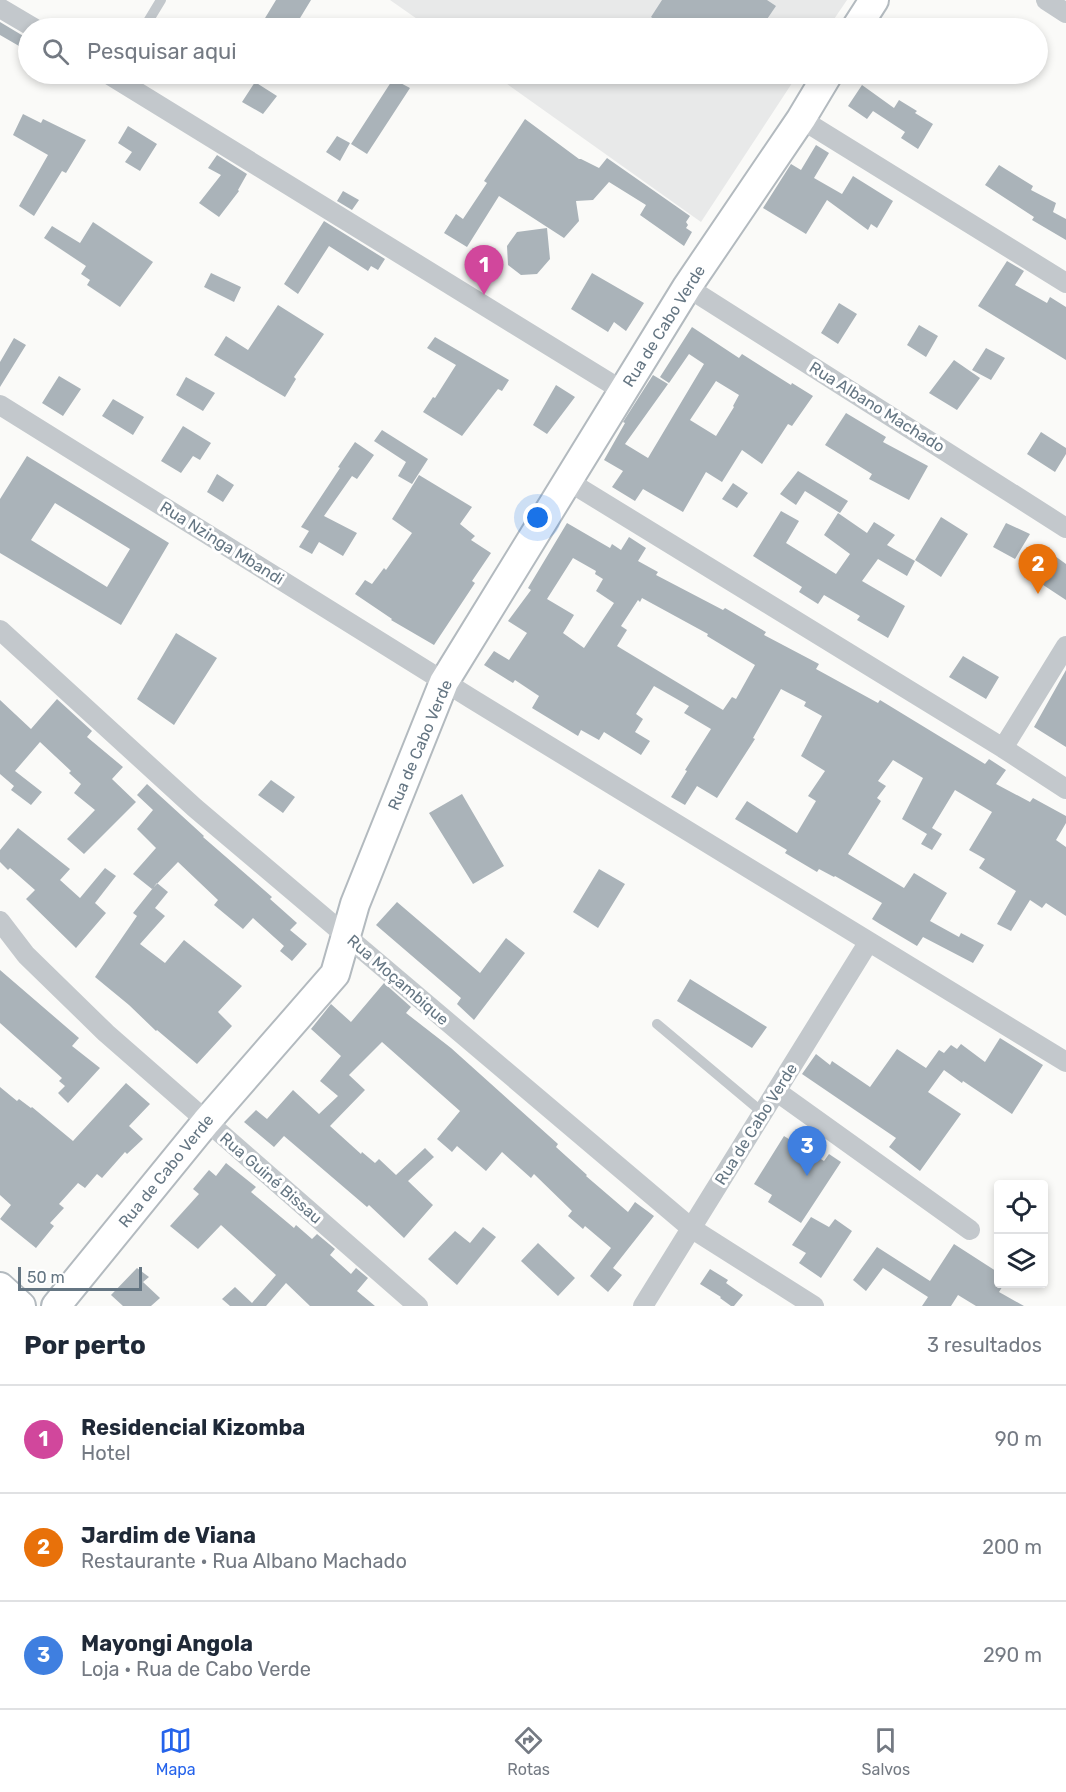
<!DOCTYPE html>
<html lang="pt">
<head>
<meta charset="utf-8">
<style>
	body { margin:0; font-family:Rubik,sans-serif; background:#f6f6f7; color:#1f2937 }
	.controls { position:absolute; right:18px; bottom:18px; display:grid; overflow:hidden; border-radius:6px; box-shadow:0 3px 9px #0003 }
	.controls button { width:54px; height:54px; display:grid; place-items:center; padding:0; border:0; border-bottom:2px solid #e0e1e3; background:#fff; color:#1f2937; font:30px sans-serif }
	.scale { position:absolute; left:18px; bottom:15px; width:124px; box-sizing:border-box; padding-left:6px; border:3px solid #657683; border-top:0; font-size:16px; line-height:21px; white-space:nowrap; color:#657683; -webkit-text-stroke:4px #fff; paint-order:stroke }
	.you { position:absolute; left:538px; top:518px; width:21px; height:21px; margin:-15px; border:4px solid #fff; border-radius:50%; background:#1a73e8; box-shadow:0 0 0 9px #1a73e833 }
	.badge { display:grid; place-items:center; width:39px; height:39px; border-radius:50%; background:#2563eb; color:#fff; font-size:20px; font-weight:700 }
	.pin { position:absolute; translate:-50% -50px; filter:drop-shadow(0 2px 3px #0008) }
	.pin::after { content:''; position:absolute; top:32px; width:21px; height:18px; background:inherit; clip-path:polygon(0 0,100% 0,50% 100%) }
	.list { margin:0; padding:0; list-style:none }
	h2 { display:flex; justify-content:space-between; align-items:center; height:78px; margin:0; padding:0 24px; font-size:26px }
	h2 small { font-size:20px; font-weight:400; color:#747a83 }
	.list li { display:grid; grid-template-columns:39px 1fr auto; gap:18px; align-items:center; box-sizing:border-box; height:108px; padding:0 24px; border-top:2px solid #e0e1e3 }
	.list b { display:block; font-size:22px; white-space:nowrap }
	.list p { margin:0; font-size:20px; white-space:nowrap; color:#747a83 }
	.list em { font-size:20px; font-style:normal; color:#747a83 }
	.icon { flex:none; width:33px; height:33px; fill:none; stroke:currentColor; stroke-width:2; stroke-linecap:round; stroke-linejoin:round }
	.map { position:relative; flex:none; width:1066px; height:1306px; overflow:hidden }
	.search { position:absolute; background:#fff; box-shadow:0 3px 9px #0003; left:18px; right:18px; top:18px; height:66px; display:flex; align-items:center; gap:15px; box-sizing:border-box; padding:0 21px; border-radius:33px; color:#747a83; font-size:22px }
	.sheet { height:402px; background:#fff }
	nav { display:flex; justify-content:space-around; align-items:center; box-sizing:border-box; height:84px; border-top:2px solid #e0e1e3; background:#fff; font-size:16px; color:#747a83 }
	nav a { display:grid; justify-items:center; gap:3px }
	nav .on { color:#2563eb }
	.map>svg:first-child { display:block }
	.built { fill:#e8e9e9 }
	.building { fill:#aab3b9; fill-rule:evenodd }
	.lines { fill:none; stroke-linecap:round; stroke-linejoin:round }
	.secondary-casing { stroke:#b3babf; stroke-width:32 }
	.lane { stroke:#c3c8cc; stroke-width:10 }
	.street { stroke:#c3c8cc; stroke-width:20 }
	.secondary { stroke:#fff; stroke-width:28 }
	.labels { text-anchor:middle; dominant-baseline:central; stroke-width:6; stroke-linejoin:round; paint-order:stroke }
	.street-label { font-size:16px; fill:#657683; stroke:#fff }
</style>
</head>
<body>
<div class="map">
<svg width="1066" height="1306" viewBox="0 0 1066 1306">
	<rect width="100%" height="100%" fill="#fafaf8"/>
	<path class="built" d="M390,0H847L828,28H430Z
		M493,74H798L701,222Z"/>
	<path class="building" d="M276,0H311L294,28H259Z
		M662,0H767L776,6L761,28H666L651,17Z
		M0,22L25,37L19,46L0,35Z
		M393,79L410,88L367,154L351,144Z
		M255,82L277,96L263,114L242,102Z
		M862,85L894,108L899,100L917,111L915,113L933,124L918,149L901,138L905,132L873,111L867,119L848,106Z
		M23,114L41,123L43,119L86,140L66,173L62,171L34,216L19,206L48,155L13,135Z
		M525,119L579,159H581L599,168L607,158L690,216L686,222L688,225L686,228L692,232L684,246L640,215L646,205L609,182L593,200L576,201L579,221L564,238L499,196L467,247L444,233L456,214L463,219L487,183L484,181Z
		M128,126L157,144L140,171L125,162L132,152L118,143Z
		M337,136L350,143L340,161L326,152Z
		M816,145L829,153L814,178L842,194L853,176L893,201L877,228L871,224L868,230L827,200L806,234L763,208L791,164L801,170Z
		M217,155L247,174L238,190L239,191L219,217L199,203L221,175L208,168Z
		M999,165L1033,186L1031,190L1056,203L1053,212L1066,219V240L1032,220L1034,217L985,185Z
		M343,191L359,200L352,210L337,201Z
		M324,221L385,259L378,270L371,266L368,271L329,246L298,294L284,284Z
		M93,222L153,262L120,307L87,285L90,280L81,274L86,266L44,238L52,226L80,243Z
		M547,228L550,259L537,274L521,275L508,265L507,246L517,232Z
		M1007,261L1024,271L1015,285L1047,303L1050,297L1066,307V360L978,306Z
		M211,273L241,287L234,302L204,287Z
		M592,273L644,303L626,331L614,322L608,332L571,309Z
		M839,303L857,314L838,344L821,333Z
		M278,305L324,334L294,377L296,379L285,397L214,355L226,336L248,350Z
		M919,325L938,336L926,357L907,345Z
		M692,327L739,358L742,354L791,385L792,383L813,396L792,426L788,424L762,464L742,450L722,482L706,472L683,512L643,489L635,501L612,487L623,471L604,460L625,423L623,422L653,375L668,384L625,444L648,458L704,364L689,354L669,383L660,377ZM716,381L739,395L733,406L734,407L716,436L690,420Z
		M435,337L509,380L502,391L498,389L462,436L423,412L433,397L435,398L456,365L427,348Z
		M14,338L26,345L0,387V362Z
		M986,348L1005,358L991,380L972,370Z
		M954,360L980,378L957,410L929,393Z
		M59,376L81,389L63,416L42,403Z
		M186,377L215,393L203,411L176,395Z
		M556,385L575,397L547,434L533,425Z
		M113,399L144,417L133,435L102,416Z
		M846,413L886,437L883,442L928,466L909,500L869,479L872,474L825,445Z
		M183,426L211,443L200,460L193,456L181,473L161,461Z
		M382,430L428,459L412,484L398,476L406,462L374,441Z
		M1041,432L1066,448V454L1055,472L1027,454Z
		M355,442L374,455L357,479L352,476L324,516L357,533L343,556L319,542L312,554L299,547L309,531L301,527L340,468L338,467Z
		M27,456L169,543L121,625L0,553V499ZM55,503L130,549L107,587L31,540Z
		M798,471L848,501L840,513L805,491L796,505L780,494Z
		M217,474L234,485L223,502L207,492Z
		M419,475L472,507L460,524L475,536L471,540L491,553L472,581L475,583L434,645L391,620L392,619L355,594L365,580L372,584L384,568L386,570L412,533L392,519Z
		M733,483L748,493L737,508L722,499Z
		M781,511L799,521L786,543L836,574L850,554L824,535L838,513L867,533L874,522L895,535L887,545L915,561L907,576L878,559L862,581L905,606L888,638L857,620L860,616L824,595L818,604L799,592L802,587L753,556Z
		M941,517L968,534L941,577L915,560Z
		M567,523L610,548L612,544L621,550L629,537L646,548L638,561L658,572L656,575L723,610L725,608L766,632L764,635L819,664L816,669L878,703L880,700L985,764L989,759L1006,770L996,784L1030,802L1033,798L1066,816V823L1056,840L1066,847V916L1046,903L1042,908L1030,900L1011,931L997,924L1016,891L979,868L985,859L969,850L992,812L955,790L932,828L942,834L932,850L921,844L927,834L902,819L923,778L893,760L878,781L886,786L877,798L881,801L848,854L904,888L914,873L947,893L930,921L959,937L961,933L984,945L973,963L923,937L917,946L880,924L872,919L882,903L835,876L834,877L819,869L817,872L785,853L787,850L735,819L747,801L797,833L816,801L808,796L825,771L801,756L822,716L804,706L806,702L781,689L753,738L755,739L717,798L697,786L685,805L671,797L687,771L685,770L711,729L684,713L689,706L654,686L636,714L643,719L635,732L650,741L641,755L604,732L599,740L581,730L578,736L532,708L539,696L515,680L513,683L484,665L494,651L509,660L527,633L508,621L531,590L528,588ZM573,558L596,571L595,574L603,579L596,591L614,603L584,648L563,633L574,615L547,599ZM642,598L708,634L707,636L755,665L736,699L732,697L723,710L617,646L627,630L621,626L638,600L640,602Z
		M1006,523L1030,534L1015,559L993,547Z
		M1048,551L1066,564V600L1031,577Z
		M176,633L217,658L174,725L137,699Z
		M963,656L999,677L986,699L949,677Z
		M1066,670V747L1034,727Z
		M57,699L92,731L87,737L123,767L112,779L136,802L84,854L67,839L95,810L74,793L81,784L69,773L71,771L40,742L15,771L42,792L31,805L11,790L14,786L0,774V700L31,729Z
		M271,780L295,797L283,813L258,795Z
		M147,784L204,836L203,837L272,897L270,899L297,923L290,930L307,944L292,961L280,951L284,946L253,918L243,929L214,905L218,900L178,862L152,889L133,874L156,848L137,829L153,810L137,795Z
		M462,794L504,866L473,884L429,813Z
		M18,828L70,869L60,880L80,898L105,868L116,876L95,903L106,913L76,948L26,899L35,890L10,868L8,870L0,862V850Z
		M599,869L625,884L598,928L573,912Z
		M157,883L168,892L155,908L165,916L140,944L165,963L184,940L242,986L218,1012L232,1026L197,1064L157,1030L156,1031L129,1005L95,977L137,916L133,913Z
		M397,902L480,973L506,938L525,953L474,1020L457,1004L461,998L376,925Z
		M0,970L79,1038L72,1046L100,1068L68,1103L58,1093L65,1086L59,1081L62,1078L0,1023Z
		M690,979L767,1027L752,1048L677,1001Z
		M384,983L411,1007L406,1013L451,1048L558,1144L556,1147L587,1175L586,1176L628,1212L635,1202L654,1216L613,1268L622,1275L608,1292L590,1276L611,1248L585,1226L583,1229L568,1216L572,1211L534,1174L531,1178L502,1152L486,1171L457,1146L452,1152L437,1139L460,1111L382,1042L349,1075L365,1090L330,1126L361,1154L362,1152L375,1163L379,1159L396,1175L425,1148L434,1157L408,1181L433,1205L404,1238L369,1205L367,1207L284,1136L274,1147L244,1122L256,1110L267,1119L293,1090L319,1114L338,1096L320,1081L341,1056L311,1029L331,1004L351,1022Z
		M1000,1038L1043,1065L1012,1114L963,1081L962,1083L944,1070L928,1092L961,1114L920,1171L889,1147L896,1138L802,1074L816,1054L830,1065L832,1061L870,1087L897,1049L926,1068L939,1050L944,1053L951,1045L957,1049L961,1044L985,1062Z
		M126,1083L150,1104L129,1126L143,1139L127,1154L125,1152L102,1178L97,1174L85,1188L78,1183L59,1204L64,1208L50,1223L54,1226L36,1248L0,1219L11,1205L0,1195V1087L17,1101L19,1099L31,1108L32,1107L73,1141Z
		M784,1136L824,1161L829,1154L841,1162L801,1223L768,1202L772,1195L754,1184Z
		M226,1163L256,1187L251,1192L294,1228L296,1225L312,1239L317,1234L335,1249L330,1255L351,1274L356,1268L368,1278L357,1291L375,1306H310L286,1283L266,1306H230L222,1299L235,1287L252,1303L276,1275L221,1225L198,1249L170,1226L199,1194L193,1189L209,1170L216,1176Z
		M811,1217L829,1227L835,1219L852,1231L821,1278L799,1263L806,1253L792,1245Z
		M483,1227L496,1237L457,1285L428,1259L455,1231L470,1243Z
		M538,1243L575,1278L558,1296L521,1261Z
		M954,1244L999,1273V1284H1004L999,1292L1024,1306H976L958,1295L951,1306H922L928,1297L883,1268L866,1291L853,1280L877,1247L930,1281Z
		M137,1268L149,1277L143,1282L160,1298L151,1306H123L111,1295Z
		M710,1269L728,1280L726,1283L743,1295L734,1306H731L720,1298L721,1297L700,1284Z"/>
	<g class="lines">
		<g class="secondary-casing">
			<path id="secondary" d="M856,28L874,0
				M0,1287L21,1306
				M56,1306L206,1122L335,974L355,904L444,682L687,287L801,119L828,74"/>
		</g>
		<path class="lane" d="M144,28L161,0
			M657,1024L763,1113"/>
		<path class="street" d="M1046,0L1066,13
			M0,8L34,28
			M108,74L623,391
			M801,119L1066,283
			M687,287L1066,528
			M0,405L472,699L1066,1062
			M568,481L1003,748L1066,789
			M0,630L195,808L691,1228L814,1306
			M1003,748L1066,646
			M0,921L26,955L106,1033L418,1306
			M776,1091L970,1230
			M643,1306L868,943"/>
		<use href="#secondary" class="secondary"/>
	</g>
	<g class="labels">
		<g class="street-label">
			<text transform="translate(664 326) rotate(-58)">Rua de Cabo Verde</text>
			<text transform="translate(877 407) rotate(32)">Rua Albano Machado</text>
			<text transform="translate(222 543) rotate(32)">Rua Nzinga Mbandi</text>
			<text transform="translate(420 745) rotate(-67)">Rua de Cabo Verde</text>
			<text transform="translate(398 980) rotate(41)">Rua Moçambique</text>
			<text transform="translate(756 1124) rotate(-58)">Rua de Cabo Verde</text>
			<text transform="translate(166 1171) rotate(-51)">Rua de Cabo Verde</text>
			<text transform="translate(271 1178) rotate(41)">Rua Guiné Bissau</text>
		</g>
	</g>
</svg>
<div class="controls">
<button><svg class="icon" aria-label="locate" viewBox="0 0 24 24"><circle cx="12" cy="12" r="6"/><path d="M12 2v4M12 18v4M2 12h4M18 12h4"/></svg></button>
<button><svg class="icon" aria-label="layers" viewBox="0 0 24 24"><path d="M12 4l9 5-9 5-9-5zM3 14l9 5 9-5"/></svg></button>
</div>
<div class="scale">50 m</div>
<div class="you"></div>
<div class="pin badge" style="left:484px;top:295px;background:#d1479c">1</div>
<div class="pin badge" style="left:1038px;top:594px;background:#e8710a">2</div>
<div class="pin badge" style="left:807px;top:1176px;background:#3f7fe0">3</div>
<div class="search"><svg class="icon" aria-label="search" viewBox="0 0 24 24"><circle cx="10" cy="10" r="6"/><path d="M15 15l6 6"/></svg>Pesquisar aqui</div>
</div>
<section class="sheet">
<h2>Por perto<small>3 resultados</small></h2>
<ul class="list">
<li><span class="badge" style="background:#d1479c">1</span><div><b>Residencial Kizomba</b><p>Hotel</p></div><em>90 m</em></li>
<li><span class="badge" style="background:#e8710a">2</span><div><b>Jardim de Viana</b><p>Restaurante · Rua Albano Machado</p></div><em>200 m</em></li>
<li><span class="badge" style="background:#3f7fe0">3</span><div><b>Mayongi Angola</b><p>Loja · Rua de Cabo Verde</p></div><em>290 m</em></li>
</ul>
</section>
<nav>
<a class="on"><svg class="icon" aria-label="map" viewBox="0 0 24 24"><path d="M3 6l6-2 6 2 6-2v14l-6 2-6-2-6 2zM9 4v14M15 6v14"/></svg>Mapa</a>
<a><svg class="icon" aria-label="directions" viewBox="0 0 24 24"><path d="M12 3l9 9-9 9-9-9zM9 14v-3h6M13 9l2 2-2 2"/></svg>Rotas</a>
<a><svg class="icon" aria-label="saved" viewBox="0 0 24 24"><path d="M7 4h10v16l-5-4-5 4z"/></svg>Salvos</a>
</nav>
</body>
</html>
